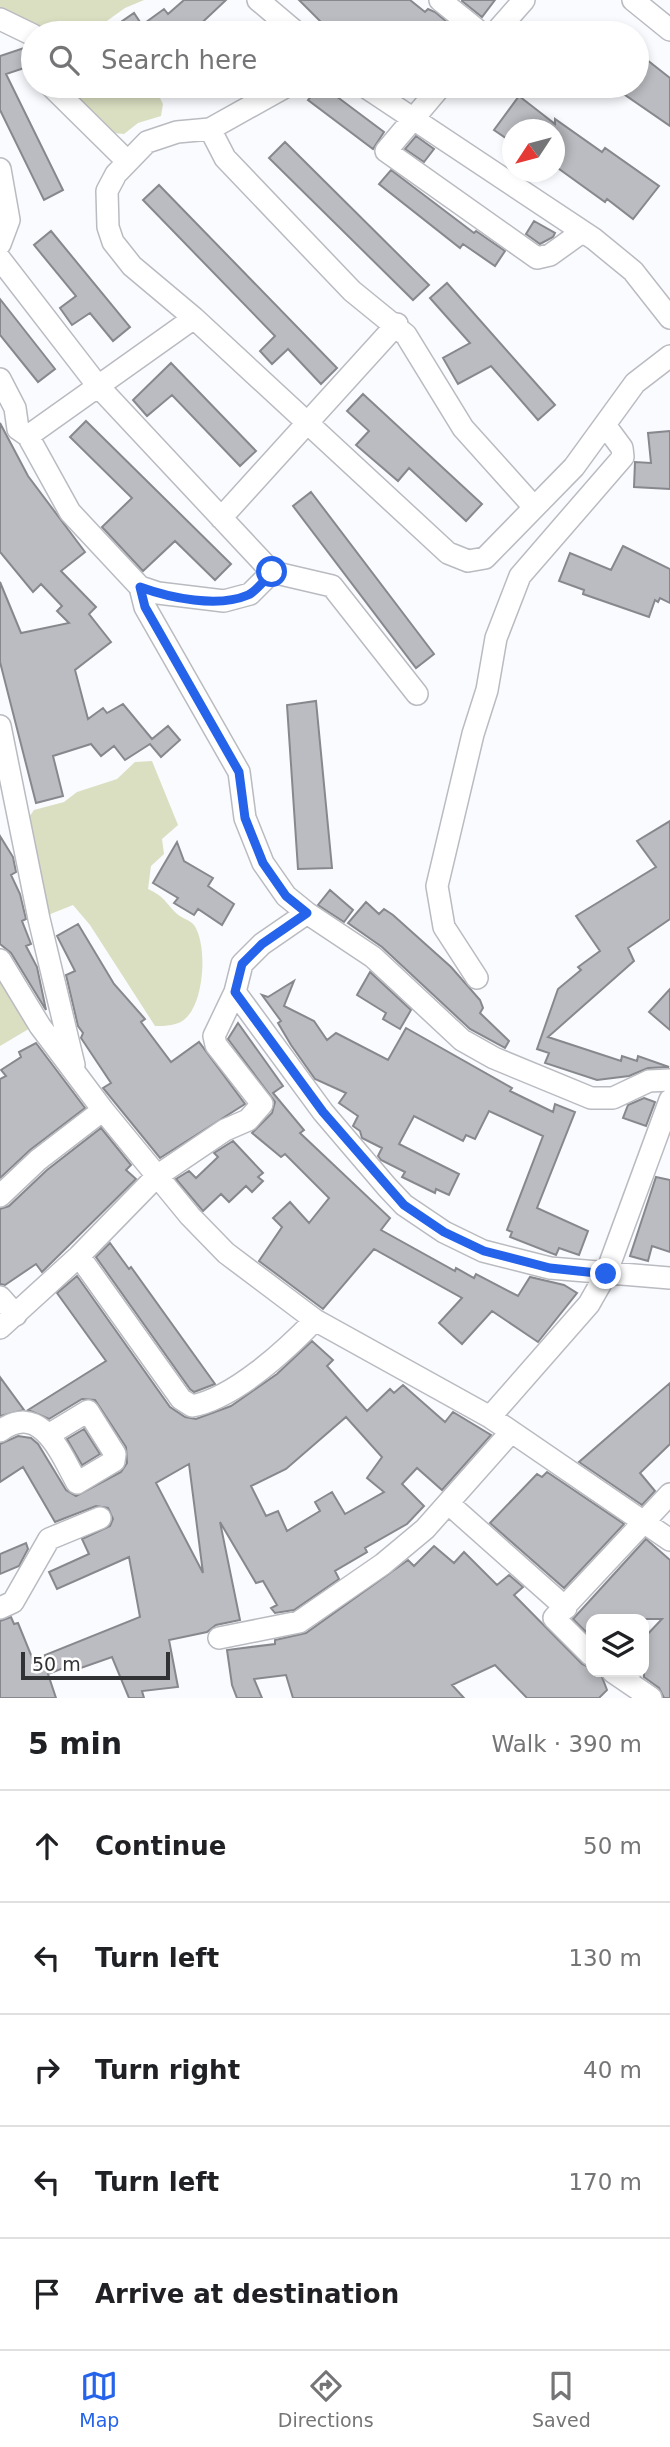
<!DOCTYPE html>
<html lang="en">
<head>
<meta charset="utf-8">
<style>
	body { margin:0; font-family:"DejaVu Sans",sans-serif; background:#f2f2f2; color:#202124 }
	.controls { position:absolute; right:21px; bottom:21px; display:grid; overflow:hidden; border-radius:14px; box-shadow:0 4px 10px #0003 }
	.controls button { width:63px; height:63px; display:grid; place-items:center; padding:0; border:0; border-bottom:2px solid #e0e0e0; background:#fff; color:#202124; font:35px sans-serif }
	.compass { position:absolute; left:502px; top:119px; width:63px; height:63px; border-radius:50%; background:#fff; box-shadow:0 4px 10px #0003; rotate:234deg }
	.scale { position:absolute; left:21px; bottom:18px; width:149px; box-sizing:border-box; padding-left:7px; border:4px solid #313234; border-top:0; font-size:19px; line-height:24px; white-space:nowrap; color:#313234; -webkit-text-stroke:5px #fff; paint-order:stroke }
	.stop { position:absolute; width:21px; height:21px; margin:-16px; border:5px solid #2563eb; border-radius:50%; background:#fff }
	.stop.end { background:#2563eb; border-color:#fff; box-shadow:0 2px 7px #0008 }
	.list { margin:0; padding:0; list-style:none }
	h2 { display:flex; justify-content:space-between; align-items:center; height:91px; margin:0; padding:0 28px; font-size:30px }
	h2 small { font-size:23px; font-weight:400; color:#757577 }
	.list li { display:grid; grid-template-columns:46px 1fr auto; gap:21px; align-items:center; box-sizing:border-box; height:112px; padding:0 28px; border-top:2px solid #e0e0e0 }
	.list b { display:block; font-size:26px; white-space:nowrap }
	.list em { font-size:23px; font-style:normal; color:#757577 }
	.icon { flex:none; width:38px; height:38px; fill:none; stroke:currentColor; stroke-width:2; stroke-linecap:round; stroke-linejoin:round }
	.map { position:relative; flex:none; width:670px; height:1698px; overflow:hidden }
	.search { position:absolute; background:#fff; box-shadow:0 4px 10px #0003; left:21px; right:21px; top:21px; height:77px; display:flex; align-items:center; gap:18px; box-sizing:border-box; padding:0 24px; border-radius:38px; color:#757577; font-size:26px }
	.sheet { height:651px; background:#fff }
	nav { display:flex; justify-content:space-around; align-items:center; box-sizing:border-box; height:98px; border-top:2px solid #e0e0e0; background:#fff; font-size:19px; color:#757577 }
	nav a { display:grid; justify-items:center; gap:4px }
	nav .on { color:#2563eb }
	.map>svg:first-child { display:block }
	.green { fill:#dadfc2 }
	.building { fill:#babcc1; stroke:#87888d; stroke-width:2; fill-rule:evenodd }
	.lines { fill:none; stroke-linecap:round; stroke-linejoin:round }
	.minor-casing { stroke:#b9bbc0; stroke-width:24 }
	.minor { stroke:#fff; stroke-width:21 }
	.route { stroke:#2563eb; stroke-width:9 }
</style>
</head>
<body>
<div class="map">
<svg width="670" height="1698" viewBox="0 0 670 1698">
	<rect width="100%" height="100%" fill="#f9fbff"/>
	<path class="green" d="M0,0H144L125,8L104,23L107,33H43L0,11Z
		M63,86H154L163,104L161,116L138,123L124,134L113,133Z
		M152,761L178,825L162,839L164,854L151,866L148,889C165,897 164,901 176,913C181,918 190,920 194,925C208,945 204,1002 186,1018C178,1026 165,1026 155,1026L90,925L73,905L48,915L29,817L34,810L64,802L77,792L117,779L135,762Z
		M0,977L32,1027L0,1046Z"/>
	<path class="building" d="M184,0H226L191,33H105L134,13L142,25L164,9L168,14Z
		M299,0H410L425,12L428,9L435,12L460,33H332Z
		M495,0L482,17L462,1V0Z
		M24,48L30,66L6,74L63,190L44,200L0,110V56Z
		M637,52L670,78V126L612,86H637Z
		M324,87L384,132L373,149L308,100L317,89Z
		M519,96L555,124V119L602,152L605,148L659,186L633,219L607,199L605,202L555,166V130H513V143L494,130Z
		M416,136L434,149L424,162L405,149Z
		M285,142L429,285L413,300L269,158Z
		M391,170L474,233L476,231L505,251L495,266L463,244L460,248L379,184Z
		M159,185L337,368L321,384L288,349L272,364L260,351L275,336L143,200Z
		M534,221L555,233L553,237L540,244L526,234Z
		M51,231L130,327L113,341L90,313L72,325L60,308L76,296L34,245Z
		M447,283L555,405L538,420L491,366L458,384L443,358L470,343L430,298Z
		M0,299L55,369L38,382L0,335Z
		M171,363L256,451L240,466L172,395L147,416L133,400Z
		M363,394L482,504L466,521L409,468L398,481L356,445L369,431L347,411Z
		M86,421L231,564L215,580L175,541L143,571L102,527L132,498L70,437Z
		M0,423L28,476L85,552L61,571L96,607L89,614L111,642L75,670L88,719L103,708L107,713L123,704L152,739L168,726L180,740L161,757L150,744L125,760L114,746L101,756L91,744L53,756L63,796L36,803L0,662V582L21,633L69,623L57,611L62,606L41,584L33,592L0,552Z
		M670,431V489L634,487L635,462L651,463L648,433Z
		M311,492L434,654L416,668L293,506Z
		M623,546L670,569V603L660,598L658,602L655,600L649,617L583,594L584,590L559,581L570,553L611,570Z
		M316,701L332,868L298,869L287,705Z
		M670,821V919L628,948L634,961L548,1037L621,1061L622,1056L637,1061L638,1056L669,1067L648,1068L629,1076L597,1080L545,1063L549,1053L537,1049L558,989L581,970L578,967L600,951L576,916L656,867L637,841Z
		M0,836L13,857L16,872L11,875L20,894L26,919L22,921L31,944L26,946L37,967L46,1010L11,953L0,944Z
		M177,842L184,861L213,878L208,886L234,904L222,925L198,909L194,915L174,903L178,898L153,883Z
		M330,890L353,910L344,922L318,905Z
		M366,902L379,914L384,909L393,915L451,967L480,1000L483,1008L480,1013L509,1041L505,1048L470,1029L382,947L348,923Z
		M78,924L114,984L145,1019L141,1022L171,1062L199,1042L245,1104L160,1158L103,1088L111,1083L81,1038L83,1033L78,1026L66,975L75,971L57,936Z
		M370,972L411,1010L400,1029L383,1019L386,1013L357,995Z
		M294,981L284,1006L314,1021L327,1040L336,1033L388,1060L406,1028L512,1088L510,1091L553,1112L555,1104L575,1112L537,1208L588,1231L579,1255L559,1248L556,1255L510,1237L512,1232L507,1230L543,1136L489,1111L475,1139L466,1135L463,1141L414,1116L399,1144L459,1174L449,1195L436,1189L435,1193L402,1177L405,1172L381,1160L378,1156L382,1148L362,1138L360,1131L353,1126L358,1116L339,1103L346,1093L315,1079L291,1045L278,1023L281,1021L262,995L268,997Z
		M670,989V1030L649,1012Z
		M238,1023L283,1086L273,1093L304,1130L300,1133L390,1218L381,1230L455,1271L456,1268L474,1278L476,1274L518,1296L530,1277L564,1285L577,1293L538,1342L492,1311L462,1344L439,1323L462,1298L374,1249L323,1309L259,1261L282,1227L273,1218L290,1202L309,1223L329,1198L285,1154L281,1157L252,1133L272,1113L275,1102L228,1039Z
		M36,1043L85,1108L30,1150L0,1178V1079L6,1076L1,1070L21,1057L19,1052Z
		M644,1098L655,1102L646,1126L623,1118L628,1105Z
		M101,1128L131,1165L126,1170L136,1179L42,1272L36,1264L5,1285L0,1284V1209L9,1206L47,1170Z
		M233,1141L263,1173L258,1177L263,1181L252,1192L246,1186L229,1202L221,1194L203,1211L176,1179L189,1171L196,1178L218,1157L214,1153Z
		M656,1177L670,1180V1252L652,1246L648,1261L630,1256Z
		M110,1243L129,1269L131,1267L215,1384L194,1392L190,1389L96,1257Z
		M77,1276L170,1407L185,1417L196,1419L231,1406L277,1374L312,1341L333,1360L327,1366L367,1411L390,1389L394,1393L403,1385L445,1422L453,1412L491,1435L442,1490L417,1468L402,1484L424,1506L407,1524L365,1548L367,1552L335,1571L339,1579L294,1610L275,1613L271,1608L277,1605L263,1581L256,1583L220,1522L240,1620L216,1625L207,1632L169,1640L178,1687L142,1691L144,1698H129L112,1657L78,1669L76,1663L48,1674L56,1698H0V1621L11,1617L14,1624L18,1623L33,1660L140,1617L129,1557L57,1589L49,1572L89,1554L82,1539L110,1526L113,1519L108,1508L96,1506L55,1522L23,1467L0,1482V1444L18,1436L31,1438L38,1444L66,1490L76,1496L121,1472L127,1463L126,1447L95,1400L82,1399L49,1419L28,1410L106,1361L57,1293ZM346,1417L382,1457L367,1478L384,1492L345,1514L332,1492L315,1502L320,1511L287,1531L278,1511L266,1516L251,1486L286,1469ZM189,1464L203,1573L156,1483Z
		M0,1377L24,1410L0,1416Z
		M670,1383V1444L640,1473L655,1491L642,1505L579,1462Z
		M84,1429L100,1454L82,1465L67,1439Z
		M547,1472L624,1524L564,1588L490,1523L537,1474L542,1477Z
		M646,1539L670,1560V1698H664L659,1688L644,1677V1638L662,1619H591V1637L573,1619Z
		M26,1543L28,1549L19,1566L0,1574V1554Z
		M434,1546L454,1563L464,1552L497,1585L509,1575L523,1587L514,1595L582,1664L591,1668V1672H600L607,1690L599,1698H527L495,1665L452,1685L464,1698H293L286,1675L254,1679L262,1698H237L232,1685L227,1650L275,1644V1640L306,1633L408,1560L414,1566Z"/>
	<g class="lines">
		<g class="minor-casing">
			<path id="minor" d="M258,0L297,33
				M440,0L481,33
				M633,0L670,30
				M0,19L33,35
				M495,33L524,0
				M51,86L127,161
				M287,86L210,129L177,132L147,142L116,174L107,191L108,227L113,242L132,266L194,318L448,553L468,561L485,558L574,467L635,383L670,356
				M364,86L594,239L633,271L670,318
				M441,86L386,151L537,258L550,255L582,232
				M210,129L225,158L352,291L406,335L463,428L534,507
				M0,169L9,220L0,244
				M0,259L98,386L272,572L250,594L224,601L158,593L140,587L70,512L28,436L18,429L15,408L0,379
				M28,436L194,318
				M221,518L397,324
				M272,572L332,586L417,694
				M0,726L39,919L74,1065
				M307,913L373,957L462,1040L494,1058L591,1098H613L649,1081L670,1080
				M0,960L40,1026L103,1110L190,1216L226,1253L315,1320L490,1417L670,1540
				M477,978L444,927L437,886L473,734L487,690L496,638L520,576L623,457L622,448L605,425
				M235,992L323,1112L387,1187L404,1205L444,1232L483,1251L550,1268L670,1278
				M0,1196L38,1160L103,1110
				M79,1256L181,1399L192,1406C234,1398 285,1351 315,1320
				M0,1297L16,1315
				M0,1328L79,1256L157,1176L225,1130L248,1120L262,1104L216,1045L214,1036L235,992L242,964L262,944L307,913L286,896L263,863L245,818L239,772L145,607L140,587
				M490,1417L589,1304L606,1274L670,1100
				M0,1431C41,1401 61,1454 77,1483L114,1461L115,1454L88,1411L50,1434
				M449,1504L566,1608
				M0,1608L13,1602L49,1539L100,1518
				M219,1638L299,1622L383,1564L425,1529L511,1432
				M591,1655L554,1618L670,1494
				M613,1672L651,1698"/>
		</g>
		<use href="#minor" class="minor"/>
	</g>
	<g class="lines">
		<path class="route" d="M272,572C265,579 257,591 248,595C218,608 170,598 140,587L145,607L239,772L245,818L263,863L286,896L307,913L262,944L242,964L235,992L323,1112L404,1205L444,1232L484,1251L550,1268L606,1274"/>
	</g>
</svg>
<div class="controls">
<button><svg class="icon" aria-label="layers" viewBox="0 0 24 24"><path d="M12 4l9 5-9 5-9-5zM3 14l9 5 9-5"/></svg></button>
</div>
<svg class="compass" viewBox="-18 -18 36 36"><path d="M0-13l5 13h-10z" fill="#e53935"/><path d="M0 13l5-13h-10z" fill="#757577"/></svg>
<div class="scale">50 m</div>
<div class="stop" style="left:272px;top:572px"></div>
<div class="stop end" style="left:606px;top:1274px"></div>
<div class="search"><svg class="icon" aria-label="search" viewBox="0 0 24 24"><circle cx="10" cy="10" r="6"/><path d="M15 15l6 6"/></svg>Search here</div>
</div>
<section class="sheet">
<h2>5 min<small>Walk · 390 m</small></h2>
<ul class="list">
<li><svg class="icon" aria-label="ahead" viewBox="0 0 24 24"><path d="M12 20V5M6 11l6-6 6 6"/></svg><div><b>Continue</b></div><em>50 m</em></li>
<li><svg class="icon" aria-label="left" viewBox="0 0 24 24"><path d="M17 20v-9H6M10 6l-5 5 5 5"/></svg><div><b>Turn left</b></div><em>130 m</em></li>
<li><svg class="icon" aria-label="right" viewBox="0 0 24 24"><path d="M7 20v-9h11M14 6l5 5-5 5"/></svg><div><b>Turn right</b></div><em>40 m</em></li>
<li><svg class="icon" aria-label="left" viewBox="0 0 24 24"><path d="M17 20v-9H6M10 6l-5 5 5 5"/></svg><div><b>Turn left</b></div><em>170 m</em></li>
<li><svg class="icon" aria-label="arrive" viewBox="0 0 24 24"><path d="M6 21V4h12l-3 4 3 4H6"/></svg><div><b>Arrive at destination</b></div></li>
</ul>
</section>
<nav>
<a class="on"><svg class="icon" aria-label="map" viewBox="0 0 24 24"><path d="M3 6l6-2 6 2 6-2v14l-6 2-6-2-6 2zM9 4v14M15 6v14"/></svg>Map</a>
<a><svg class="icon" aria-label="directions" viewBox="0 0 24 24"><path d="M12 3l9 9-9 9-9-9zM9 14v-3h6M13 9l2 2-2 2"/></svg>Directions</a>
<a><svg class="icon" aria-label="saved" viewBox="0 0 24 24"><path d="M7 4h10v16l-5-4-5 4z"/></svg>Saved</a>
</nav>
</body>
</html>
